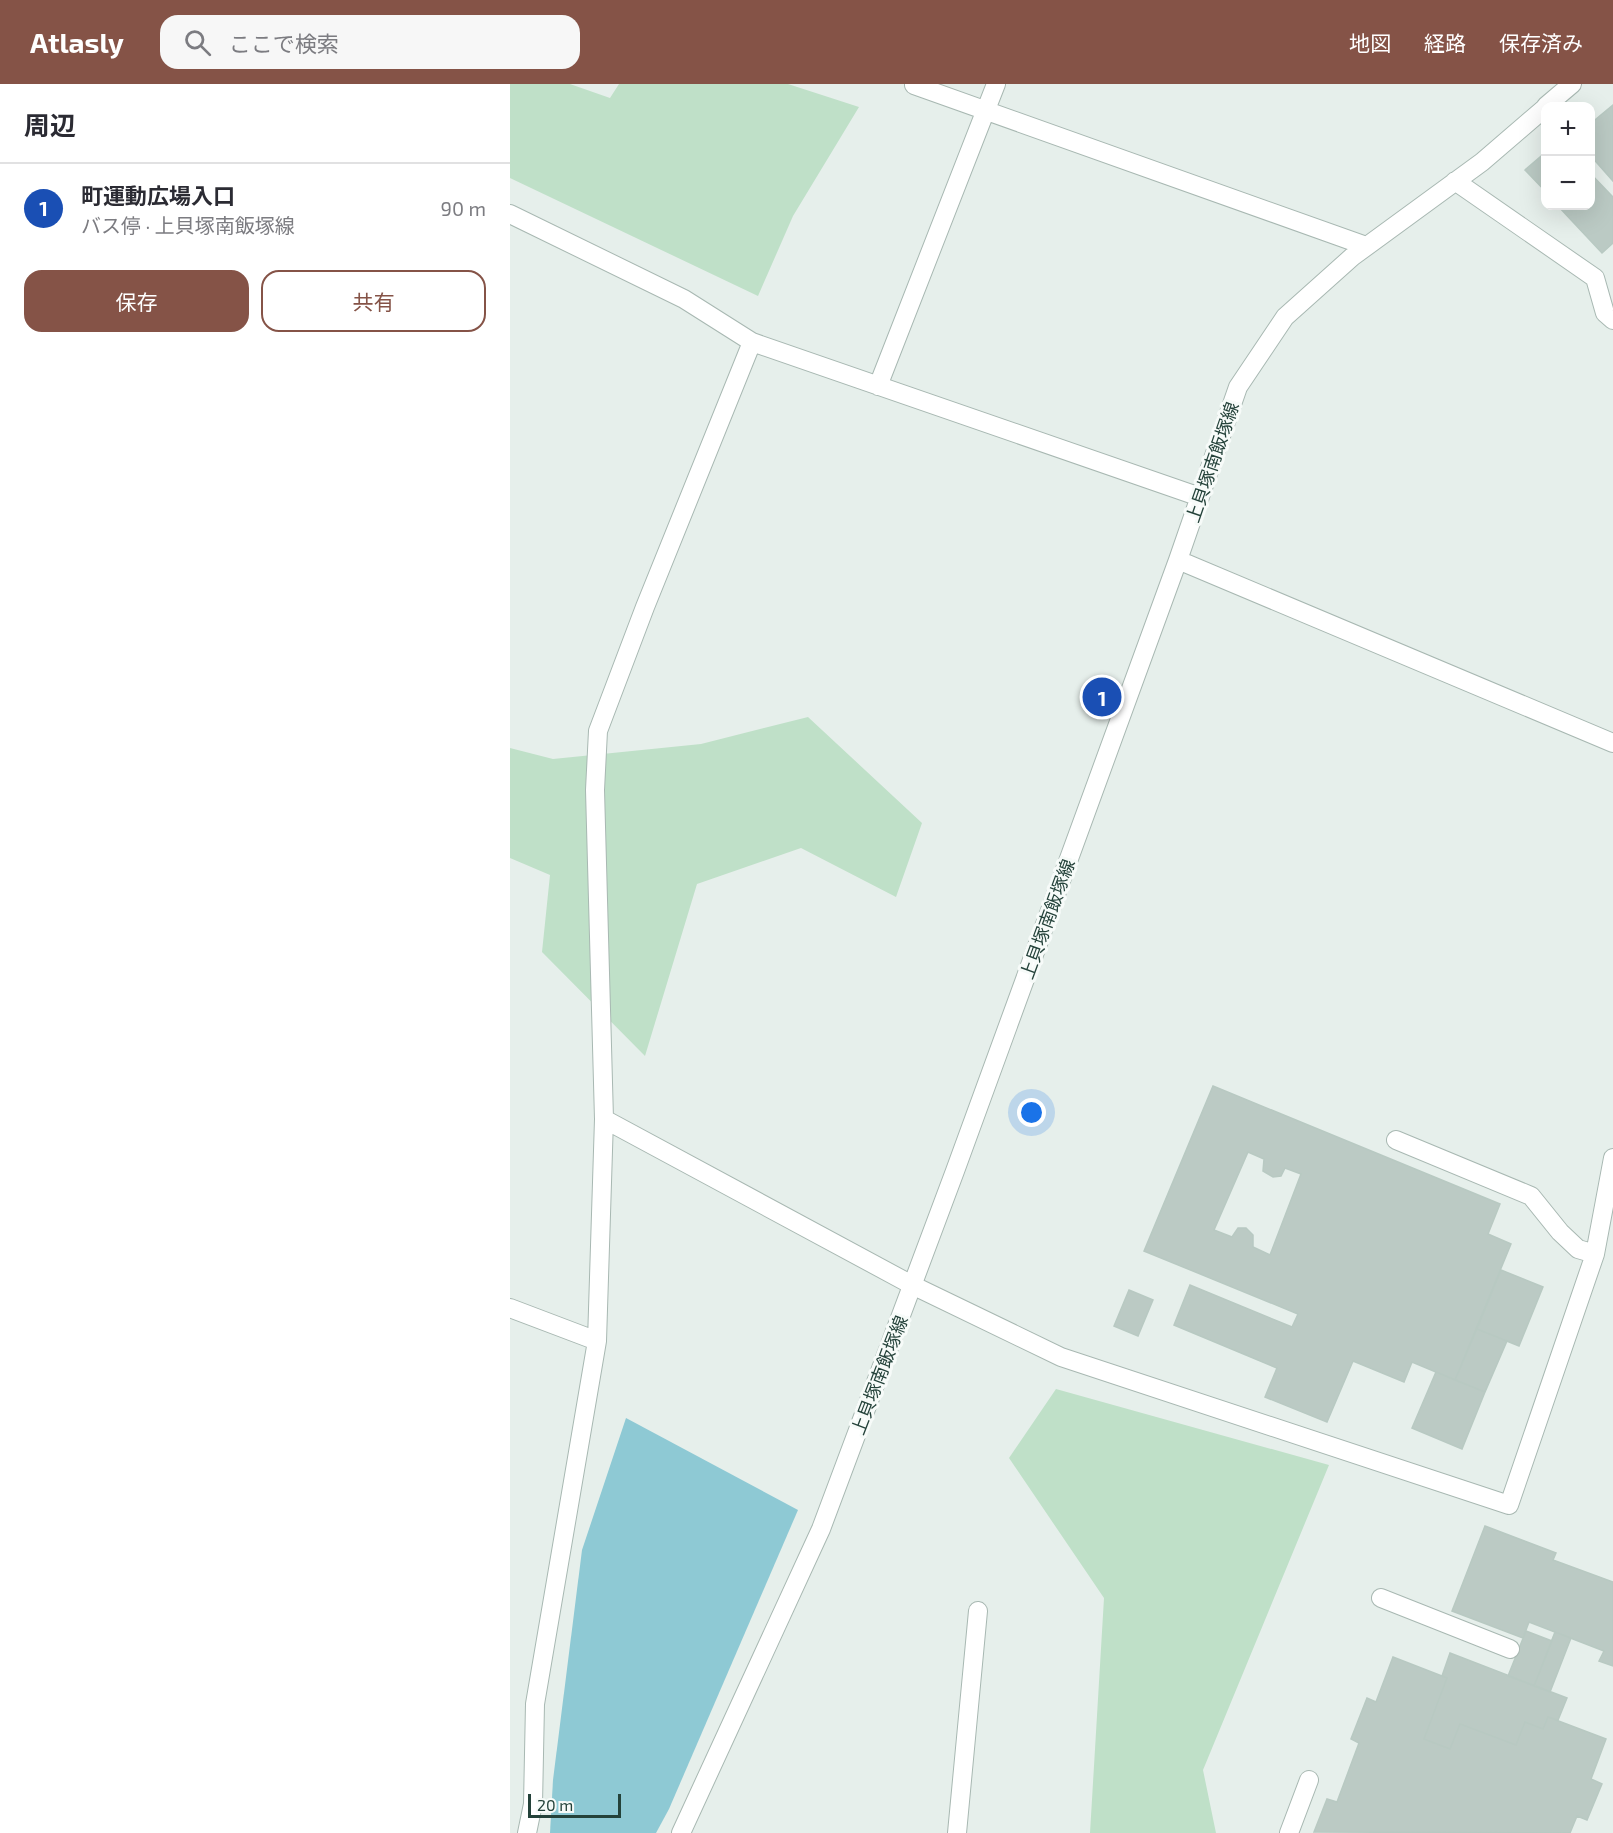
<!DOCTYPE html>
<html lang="ja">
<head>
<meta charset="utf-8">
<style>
	body { margin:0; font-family:"Exo 2","Noto Sans JP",sans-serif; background:#f7f7f7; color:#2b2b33 }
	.controls { position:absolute; right:18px; top:18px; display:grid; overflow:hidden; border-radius:12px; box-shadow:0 6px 24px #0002 }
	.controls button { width:54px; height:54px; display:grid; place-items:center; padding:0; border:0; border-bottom:2px solid #e1e1e2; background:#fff; color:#2b2b33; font:30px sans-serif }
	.scale { position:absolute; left:18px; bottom:15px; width:93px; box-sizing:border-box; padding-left:6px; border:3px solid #24423a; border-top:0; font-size:16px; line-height:21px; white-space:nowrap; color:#24423a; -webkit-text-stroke:4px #f7fbf9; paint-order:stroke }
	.you { position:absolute; left:522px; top:1029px; width:21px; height:21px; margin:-15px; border:4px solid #fff; border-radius:50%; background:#1a73e8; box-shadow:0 0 0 9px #1a73e833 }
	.badge { display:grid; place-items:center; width:39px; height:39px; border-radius:50%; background:#855347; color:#fff; font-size:20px; font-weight:700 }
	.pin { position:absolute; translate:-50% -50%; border:3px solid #fff; box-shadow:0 2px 6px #0006 }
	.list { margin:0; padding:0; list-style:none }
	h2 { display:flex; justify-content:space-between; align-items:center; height:78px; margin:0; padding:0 24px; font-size:26px }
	h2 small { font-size:20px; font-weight:400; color:#7c7c81 }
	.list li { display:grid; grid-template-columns:39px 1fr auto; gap:18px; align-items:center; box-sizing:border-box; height:90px; padding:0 24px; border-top:2px solid #e1e1e2 }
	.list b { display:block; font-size:22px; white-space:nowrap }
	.list p { margin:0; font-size:20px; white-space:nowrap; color:#7c7c81 }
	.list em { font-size:20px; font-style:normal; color:#7c7c81 }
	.actions { display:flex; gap:12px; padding:18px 24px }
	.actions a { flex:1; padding:14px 0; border:2px solid #855347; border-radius:18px; text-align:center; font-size:21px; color:#855347 }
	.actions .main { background:#855347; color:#fff }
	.icon { flex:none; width:33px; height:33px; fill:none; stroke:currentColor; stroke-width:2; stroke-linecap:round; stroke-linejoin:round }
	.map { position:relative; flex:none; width:1103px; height:1749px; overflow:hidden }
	header { display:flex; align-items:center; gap:36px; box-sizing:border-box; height:84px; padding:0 30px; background:#855347; color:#fff }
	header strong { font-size:28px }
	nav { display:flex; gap:33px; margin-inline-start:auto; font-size:21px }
	.search { width:420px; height:54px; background:#f7f7f7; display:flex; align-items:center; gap:15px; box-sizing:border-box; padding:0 21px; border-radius:18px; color:#7c7c81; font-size:22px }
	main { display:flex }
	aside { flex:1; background:#fff }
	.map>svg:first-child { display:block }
	.green { fill:#bfe0c8 }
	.water { fill:#8ec9d4 }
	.building { fill:#bbcac4; stroke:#b8c9c2; stroke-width:1.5; fill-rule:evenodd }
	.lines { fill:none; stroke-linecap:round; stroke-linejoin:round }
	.minor-casing { stroke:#a8b8b2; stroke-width:20 }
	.minor { stroke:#fff; stroke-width:18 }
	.labels { text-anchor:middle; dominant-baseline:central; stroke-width:6; stroke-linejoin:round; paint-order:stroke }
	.street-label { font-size:18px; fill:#24423a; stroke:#f7fbf9 }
</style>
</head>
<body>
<header>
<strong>Atlasly</strong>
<div class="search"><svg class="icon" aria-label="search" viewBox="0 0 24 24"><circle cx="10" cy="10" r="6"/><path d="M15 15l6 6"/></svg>ここで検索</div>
<nav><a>地図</a><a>経路</a><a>保存済み</a></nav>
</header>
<main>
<aside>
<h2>周辺<small></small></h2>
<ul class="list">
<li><span class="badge" style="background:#1a4fb4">1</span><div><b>町運動広場入口</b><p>バス停 · 上貝塚南飯塚線</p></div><em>90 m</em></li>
</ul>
<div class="actions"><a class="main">保存</a><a>共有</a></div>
</aside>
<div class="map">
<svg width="1103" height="1749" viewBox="0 0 1103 1749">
	<rect width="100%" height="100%" fill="#e6efeb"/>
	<path class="green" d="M0,0H60L100,14L109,0H278L349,23L283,132L248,212L0,94Z
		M298,633L412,739L386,813L291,764L187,800L135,972L32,868L40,791L0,774V664L43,675L191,660Z
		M546,1305L819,1381L693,1686L706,1749H580L594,1514L499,1374Z"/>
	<path class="water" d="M116,1334L288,1426L159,1725L146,1749H40L43,1696L72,1466Z"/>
	<path class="building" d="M1103,21V97L1080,71V40Z
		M1036,68V108L1015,86Z
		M1080,89L1103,113V159L1092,169L1048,122H1080Z
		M703,1002L990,1120L978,1150L1001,1160L945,1296L902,1278L894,1298L843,1277L817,1338L755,1313L767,1284L664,1241L680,1201L782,1243L788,1230L634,1167ZM738,1068L754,1075L753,1087L763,1093L771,1092L775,1084L791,1090L760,1171L743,1163V1151L736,1144H728L722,1153L704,1146Z
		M991,1186L1033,1203L1009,1262L967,1245Z
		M619,1206L643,1216L628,1252L604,1242Z
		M967,1245L997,1257L975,1308L945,1296Z
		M926,1288L975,1308L952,1365L902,1344Z
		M975,1442L1046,1469L1043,1476L1103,1498V1582L1089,1577L1094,1567L1019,1538L1013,1554L942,1527Z
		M1016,1547L1042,1557L1024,1602L998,1592Z
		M1045,1548L1061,1554L1040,1608L1024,1602Z
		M940,1569L1057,1614L1048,1636L1038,1633L1033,1645L1015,1638L1006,1661L950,1640L940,1665L914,1655L937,1594L932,1592Z
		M883,1573L937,1594L914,1655L940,1665L950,1640L1006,1661L1015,1638L1033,1645L1038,1633L1096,1655L1081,1695L1092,1700L1077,1736L1067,1732L1060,1749L804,1748L817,1715L827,1718L849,1659L841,1655L857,1614L866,1618Z"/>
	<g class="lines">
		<g class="minor-casing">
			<path id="minor" d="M404,1L856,162
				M1036,22L1062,0
				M945,97L1085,194L1095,229L1103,236
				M0,130L174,215L242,258L690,413
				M368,302L486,0
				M668,476L1103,659
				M94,1035L402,1201L551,1273L999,1421L1085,1170L1103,1074
				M886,1056L1021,1112L1050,1148L1068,1165L1085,1170
				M0,1224L87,1257
				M871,1514L1000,1565
				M17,1749L23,1720L25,1620L87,1257L94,1035L85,706L88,647L135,523L242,258
				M171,1749L311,1445L445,1087L668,476L728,303L775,233L842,173L972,78L1036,23
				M447,1749L468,1527
				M779,1749L799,1696"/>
		</g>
		<use href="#minor" class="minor"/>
	</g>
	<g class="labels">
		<g class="street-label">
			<text transform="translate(702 378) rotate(-71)">上貝塚南飯塚線</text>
			<text transform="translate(537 835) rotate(-70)">上貝塚南飯塚線</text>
			<text transform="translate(369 1291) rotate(-69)">上貝塚南飯塚線</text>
		</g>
	</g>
</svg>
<div class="controls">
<button>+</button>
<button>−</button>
</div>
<div class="scale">20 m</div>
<div class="you"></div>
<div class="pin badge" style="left:592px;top:613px;background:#1a4fb4">1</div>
</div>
</main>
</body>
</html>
